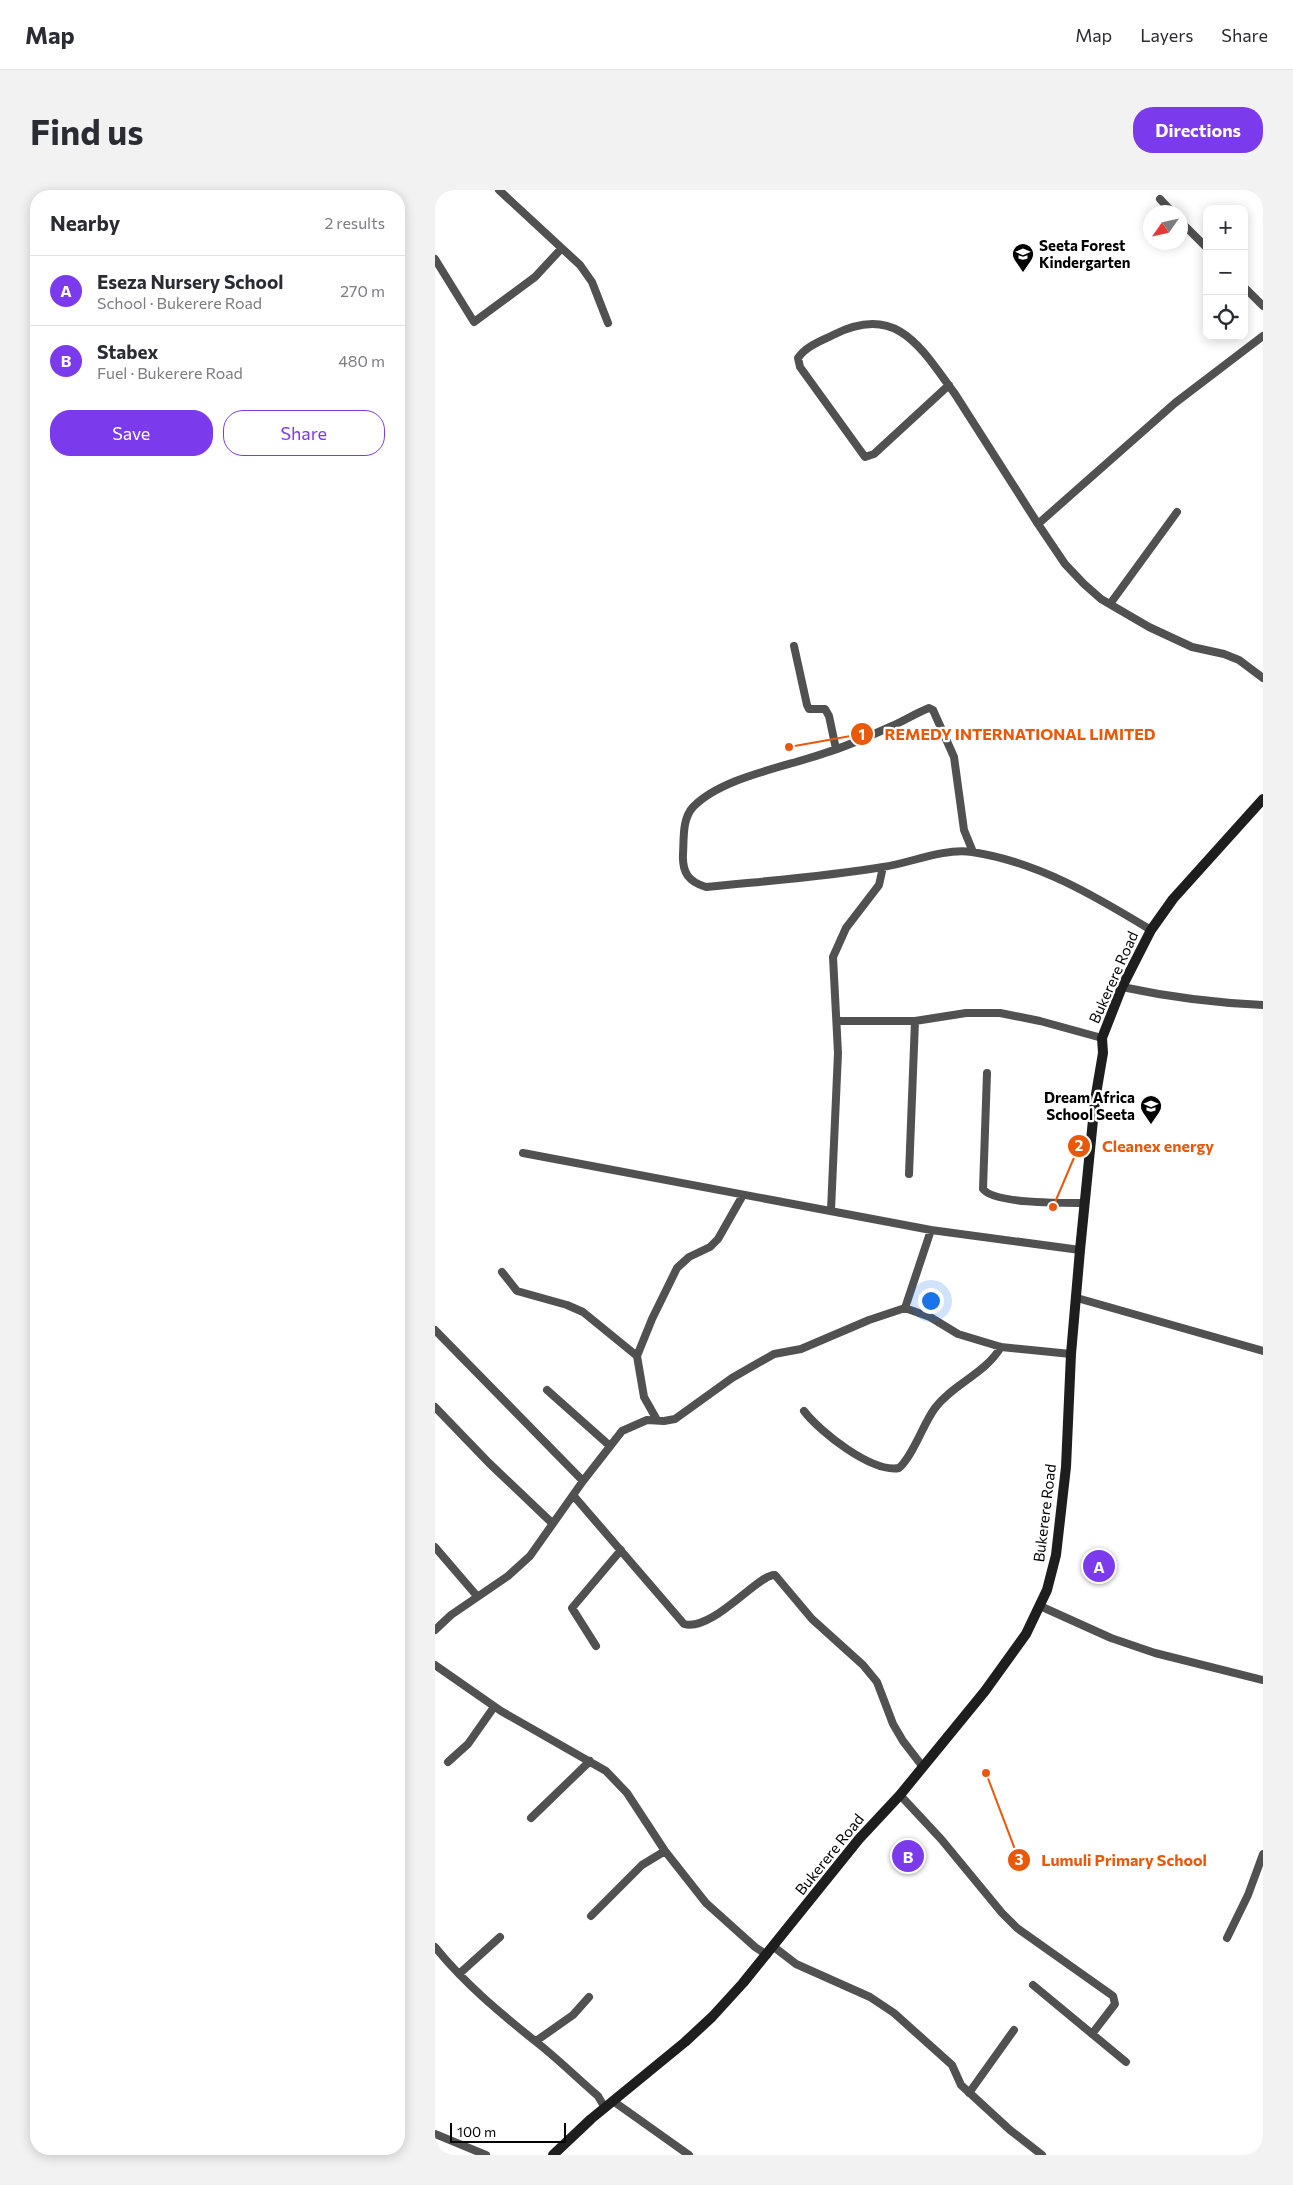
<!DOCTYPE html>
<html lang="en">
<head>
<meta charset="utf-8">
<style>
	body { margin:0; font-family:Commissioner,sans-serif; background:#f2f2f3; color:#2b2b33 }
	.controls { position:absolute; right:15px; top:15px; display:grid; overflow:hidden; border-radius:10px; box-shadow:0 2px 12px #0003 }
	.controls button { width:45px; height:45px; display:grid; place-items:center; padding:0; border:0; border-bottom:1px solid #e1e1e2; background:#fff; color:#2b2b33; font:25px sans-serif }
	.compass { position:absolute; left:708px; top:15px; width:45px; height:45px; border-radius:50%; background:#fff; box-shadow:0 2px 12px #0003; rotate:236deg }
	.scale { position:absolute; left:15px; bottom:12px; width:116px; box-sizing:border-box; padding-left:5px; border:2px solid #000; border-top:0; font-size:14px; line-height:18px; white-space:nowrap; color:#000; -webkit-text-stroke:4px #fff; paint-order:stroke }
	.you { position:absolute; left:495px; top:1110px; width:18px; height:18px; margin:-12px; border:4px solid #fff; border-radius:50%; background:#1a73e8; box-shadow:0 0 0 8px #1a73e833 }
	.badge { display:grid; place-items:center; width:32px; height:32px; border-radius:50%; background:#7c3aed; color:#fff; font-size:16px; font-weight:700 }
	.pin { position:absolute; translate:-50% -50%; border:2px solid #fff; box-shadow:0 1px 5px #0006 }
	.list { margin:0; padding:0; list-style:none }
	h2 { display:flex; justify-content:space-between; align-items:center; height:65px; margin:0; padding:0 20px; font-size:21px }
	h2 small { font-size:16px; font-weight:400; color:#7c7c81 }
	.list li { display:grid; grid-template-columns:32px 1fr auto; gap:15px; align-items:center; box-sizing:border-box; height:70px; padding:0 20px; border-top:1px solid #e1e1e2 }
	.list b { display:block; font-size:19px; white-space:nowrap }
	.list p { margin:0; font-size:16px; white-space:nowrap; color:#7c7c81 }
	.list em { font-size:16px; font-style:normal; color:#7c7c81 }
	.actions { display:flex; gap:10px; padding:15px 20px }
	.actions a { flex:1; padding:11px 0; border:1px solid #7c3aed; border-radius:20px; text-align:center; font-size:18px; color:#7c3aed }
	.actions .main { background:#7c3aed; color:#fff }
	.icon { flex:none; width:28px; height:28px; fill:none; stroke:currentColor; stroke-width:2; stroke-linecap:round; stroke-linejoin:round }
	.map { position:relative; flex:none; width:828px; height:1965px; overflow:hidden; border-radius:20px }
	header { display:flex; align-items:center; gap:30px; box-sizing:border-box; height:70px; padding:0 25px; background:#fff; border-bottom:1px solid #e1e1e2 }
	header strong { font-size:24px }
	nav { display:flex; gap:28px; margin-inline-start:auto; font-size:18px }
	.intro { display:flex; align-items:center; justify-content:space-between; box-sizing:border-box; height:120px; padding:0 30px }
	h1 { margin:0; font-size:35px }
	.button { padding:12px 22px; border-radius:20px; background:#7c3aed; color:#fff; font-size:18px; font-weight:700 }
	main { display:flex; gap:30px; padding:0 30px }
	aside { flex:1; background:#fff; border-radius:20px; box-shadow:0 2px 12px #0003 }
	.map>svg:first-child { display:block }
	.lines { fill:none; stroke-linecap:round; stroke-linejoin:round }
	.minor { stroke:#515151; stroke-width:8 }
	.secondary { stroke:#1e1e1e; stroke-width:10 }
	.labels { text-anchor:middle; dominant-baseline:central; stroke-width:4.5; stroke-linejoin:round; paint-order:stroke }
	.poi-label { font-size:15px; font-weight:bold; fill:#000; stroke:#fff; text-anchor:start }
	.street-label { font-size:15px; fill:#000; stroke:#fff }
	.leader { fill:none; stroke:#e8590c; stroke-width:2 }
	.callout-dot { fill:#e8590c; stroke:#fff; stroke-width:2 }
	.mark-label { font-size:15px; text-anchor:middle; font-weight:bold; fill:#fff }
	.callout-label { font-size:16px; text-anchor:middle; font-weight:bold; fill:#e8590c; stroke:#fff; stroke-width:4.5; stroke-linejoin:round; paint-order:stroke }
</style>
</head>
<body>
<header>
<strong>Map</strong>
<nav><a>Map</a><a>Layers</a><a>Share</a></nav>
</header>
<div class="intro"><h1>Find us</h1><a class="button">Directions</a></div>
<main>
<aside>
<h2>Nearby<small>2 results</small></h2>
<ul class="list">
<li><span class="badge">A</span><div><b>Eseza Nursery School</b><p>School · Bukerere Road</p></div><em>270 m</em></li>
<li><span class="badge">B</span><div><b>Stabex</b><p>Fuel · Bukerere Road</p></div><em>480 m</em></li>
</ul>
<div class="actions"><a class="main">Save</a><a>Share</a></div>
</aside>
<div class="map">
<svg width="828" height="1965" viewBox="0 0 828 1965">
	<rect width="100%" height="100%" fill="#fff"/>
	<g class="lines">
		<path class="minor" d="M64,0L145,75L157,92L173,133
			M725,9L737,22
			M746,32L772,58
			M0,69L39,132L100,87L126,59
			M809,97L828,116
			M514,195L439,264L430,267L365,177L363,168C371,156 386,151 398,145C462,112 486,158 520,204L603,334L630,374L649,394L666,409L714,437L757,457L789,464L804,470L828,488
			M603,334L740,213L828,146
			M675,414L742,322
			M359,456L372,515L374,519H390L394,526L401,559
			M538,662L529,640L519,567L498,520L494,518C481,523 469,531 457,536C435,546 413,556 390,563C351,577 287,587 258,617C247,629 249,649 248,664C247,683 254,692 271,697C330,691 389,687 448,677C476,673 507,658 537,662C603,672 660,706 716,740
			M687,797C734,807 781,813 828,815
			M402,831H480L531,823H565L605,831L667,848
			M552,883L548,999C559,1014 631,1013 650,1013
			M88,963L496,1040L645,1060
			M474,984L480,831
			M396,1020L403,863L398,767L411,738L444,695L448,677
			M67,1082L82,1101L132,1115L148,1122L202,1166L209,1207L222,1230
			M642,1108L828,1161
			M470,1118L496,1040
			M0,1140L148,1291
			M202,1166L217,1129L242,1078L254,1067L275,1057L283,1049L308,1005
			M112,1200L175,1256
			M0,1217L54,1273L117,1333
			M369,1221C385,1242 437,1283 464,1278C478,1266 488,1234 500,1218C519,1193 549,1185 566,1157
			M138,1305L249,1434C278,1442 324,1383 340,1385L377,1429L428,1475L442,1492L458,1534L468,1551L488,1577
			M0,1357L42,1406
			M605,1416L676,1448L720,1463L828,1490
			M0,1440L16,1425L73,1386L95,1366L148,1291L187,1241L212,1230L229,1231L240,1229L297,1188L339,1164L366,1159L434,1130L470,1118L495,1127L523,1144L566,1157L636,1164
			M161,1456L137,1418L186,1360
			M0,1475L66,1521L171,1581L192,1603L230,1661L271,1713L320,1757L332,1765
			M13,1572L33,1554L59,1517
			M465,1605L506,1649L567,1723L582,1738L678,1806L680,1814L657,1844
			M96,1628L155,1571
			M156,1726L207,1675L230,1661
			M792,1748L813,1705L828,1664
			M0,1757C29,1793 64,1822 100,1851C122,1868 142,1888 163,1906L170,1918
			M339,1757L361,1774L435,1807L459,1823L517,1875L526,1895L575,1940L607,1965
			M24,1784L65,1747
			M598,1795L691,1872
			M101,1851L138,1825L154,1807
			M534,1903L579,1840
			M178,1911L254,1965
			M0,1944L51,1965"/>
		<path class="secondary" d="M118,1965L156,1929L250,1852L277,1827L308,1793L424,1649L465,1605L550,1501L591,1444L612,1400L621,1365L631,1277L636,1164L645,1060L660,910L668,863L667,848L687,797L716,740L738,709L828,609"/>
	</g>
	<defs>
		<g id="school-pin" transform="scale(1.125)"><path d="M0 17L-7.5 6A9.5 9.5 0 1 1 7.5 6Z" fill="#000" stroke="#fff"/><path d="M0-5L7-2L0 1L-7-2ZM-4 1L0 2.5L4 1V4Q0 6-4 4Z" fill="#fff"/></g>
	</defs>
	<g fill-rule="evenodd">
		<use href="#school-pin" x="588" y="64"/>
		<use href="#school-pin" x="716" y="916"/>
	</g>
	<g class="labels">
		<g class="poi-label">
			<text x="604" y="55">Seeta Forest<tspan x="604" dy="17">Kindergarten</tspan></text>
			<text x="700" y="907" text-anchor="end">Dream Africa<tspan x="700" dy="17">School Seeta</tspan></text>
		</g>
		<g class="street-label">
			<text transform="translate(678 787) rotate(-66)">Bukerere Road</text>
			<text transform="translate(609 1323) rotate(-83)">Bukerere Road</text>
			<text transform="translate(394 1664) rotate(-51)">Bukerere Road</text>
		</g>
	</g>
	<path class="leader" d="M354 557L427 544M618 1017L644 956M551 1583L584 1670"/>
	<g class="callout-dot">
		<circle cx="354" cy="557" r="5"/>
		<circle cx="618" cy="1017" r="5"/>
		<circle cx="551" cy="1583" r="5"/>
		<circle cx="427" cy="544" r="12"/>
		<circle cx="644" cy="956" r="12"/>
		<circle cx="584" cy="1670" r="12"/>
	</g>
	<g class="mark-label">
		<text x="427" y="550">1</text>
		<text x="644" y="961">2</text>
		<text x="584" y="1675">3</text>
	</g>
	<g class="callout-label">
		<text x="585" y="550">REMEDY INTERNATIONAL LIMITED</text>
		<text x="723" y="962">Cleanex energy</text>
		<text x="689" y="1676">Lumuli Primary School</text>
	</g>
</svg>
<div class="controls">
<button>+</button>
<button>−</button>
<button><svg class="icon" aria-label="locate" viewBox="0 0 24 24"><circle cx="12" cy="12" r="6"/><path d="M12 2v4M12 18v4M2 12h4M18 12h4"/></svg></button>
</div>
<svg class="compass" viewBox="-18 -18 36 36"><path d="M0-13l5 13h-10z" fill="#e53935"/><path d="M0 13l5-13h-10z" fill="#7c7c81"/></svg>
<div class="scale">100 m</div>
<div class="you"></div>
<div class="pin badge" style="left:664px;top:1376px">A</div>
<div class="pin badge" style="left:473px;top:1666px">B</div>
</div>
</main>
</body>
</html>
